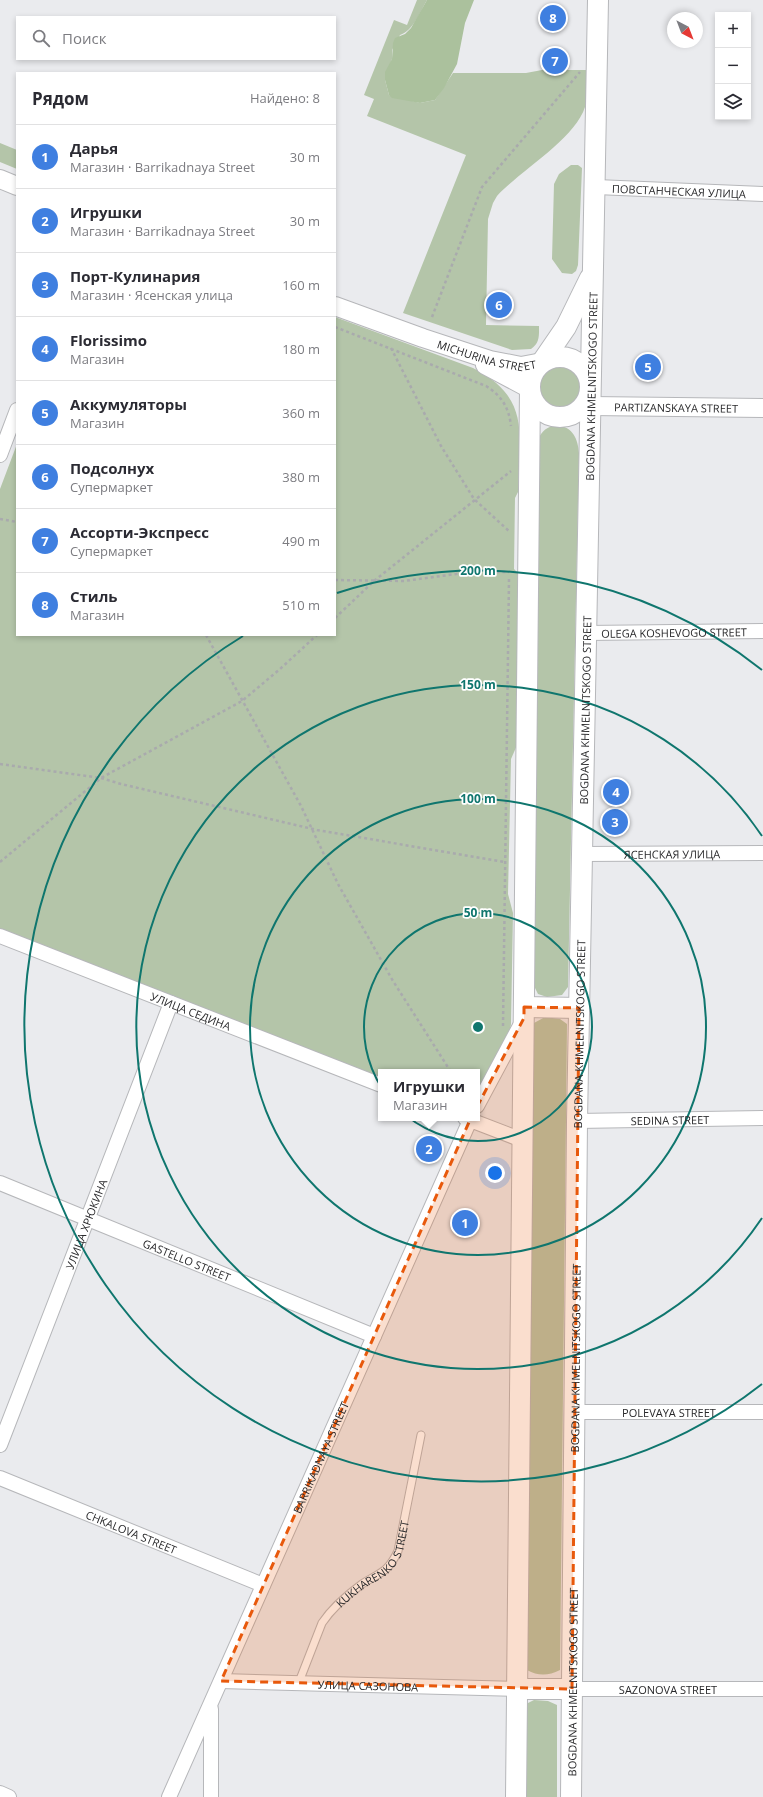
<!DOCTYPE html>
<html lang="ru">
<head>
<meta charset="utf-8">
<style>
	body { margin:0; font-family:"Open Sans",sans-serif; background:#f7f7f7; color:#2b2b33 }
	.controls { position:absolute; right:12px; top:12px; display:grid; overflow:hidden; border-radius:0px; box-shadow:0 2px 6px #0003 }
	.controls button { width:36px; height:36px; display:grid; place-items:center; padding:0; border:0; border-bottom:1px solid #e1e1e2; background:#fff; color:#2b2b33; font:20px sans-serif }
	.compass { position:absolute; left:667px; top:12px; width:36px; height:36px; border-radius:50%; background:#fff; box-shadow:0 2px 6px #0003; rotate:138deg }
	.you { position:absolute; left:495px; top:1173px; width:14px; height:14px; margin:-10px; border:3px solid #fff; border-radius:50%; background:#1a73e8; box-shadow:0 0 0 6px #1a73e833 }
	.badge { display:grid; place-items:center; width:26px; height:26px; border-radius:50%; background:#7c3aed; color:#fff; font-size:13px; font-weight:700 }
	.pin { position:absolute; translate:-50% -50%; border:2px solid #fff; box-shadow:0 1px 4px #0006 }
	.popup { position:absolute; left:378px; top:1069px; width:102px; height:52px; box-sizing:border-box; display:grid; place-content:center; border-radius:0px; background:#fff; filter:drop-shadow(0 1px 3px #0005); font-size:13px; white-space:nowrap; color:#7c7c81 }
	.popup b { font-size:15px; color:#2b2b33 }
	.popup::after { content:''; position:absolute; left:50%; top:100%; margin-left:-8px; border:8px solid transparent; border-top-color:#fff }
	.list { margin:0; padding:0; list-style:none }
	h2 { display:flex; justify-content:space-between; align-items:center; height:52px; margin:0; padding:0 16px; font-size:17px }
	h2 small { font-size:13px; font-weight:400; color:#7c7c81 }
	.list li { display:grid; grid-template-columns:26px 1fr auto; gap:12px; align-items:center; box-sizing:border-box; height:64px; padding:0 16px; border-top:1px solid #e1e1e2 }
	.list b { display:block; font-size:15px; white-space:nowrap }
	.list p { margin:0; font-size:13px; white-space:nowrap; color:#7c7c81 }
	.list em { font-size:13px; font-style:normal; color:#7c7c81 }
	.icon { flex:none; width:22px; height:22px; fill:none; stroke:currentColor; stroke-width:2; stroke-linecap:round; stroke-linejoin:round }
	.map { position:relative; flex:none; width:763px; height:1797px; overflow:hidden }
	.search { position:absolute; background:#fff; box-shadow:0 2px 6px #0003; left:16px; top:16px; width:320px; height:44px; display:flex; align-items:center; gap:10px; box-sizing:border-box; padding:0 14px; border-radius:0px; color:#7c7c81; font-size:15px }
	.panel { position:absolute; background:#fff; box-shadow:0 2px 6px #0003; left:16px; top:72px; width:320px; height:564px; border-radius:0px }
	.map>svg:first-child { display:block }
	.green { fill:#b4c5a9 }
	.forest { fill:#abc19d }
	.lines { fill:none; stroke-linecap:round; stroke-linejoin:round }
	.service-casing { stroke:#b6b7ba; stroke-width:9 }
	.minor-casing { stroke:#b6b7ba; stroke-width:16 }
	.tertiary-casing { stroke:#b6b7ba; stroke-width:20 }
	.secondary-casing { stroke:#b6b7ba; stroke-width:22 }
	.path { stroke:#a9aaad; stroke-width:2.5; stroke-dasharray:3 3; stroke-linecap:butt }
	.service { stroke:#fff; stroke-width:7 }
	.minor { stroke:#fff; stroke-width:14 }
	.tertiary { stroke:#fff; stroke-width:18 }
	.secondary { stroke:#fff; stroke-width:20 }
	.marked { fill:#e8590c; fill-opacity:0.2; stroke:#e8590c; stroke-width:3; stroke-dasharray:8 5; stroke-linejoin:round }
	.ring { fill:none; stroke:#0f766e; stroke-width:2 }
	.labels { text-anchor:middle; dominant-baseline:central; stroke-width:3.5; stroke-linejoin:round; paint-order:stroke }
	.street-label { font-size:11px; fill:#29292b; stroke:#fff }
	.centre { fill:#0f766e; stroke:#fff; stroke-width:2 }
	.ring-label { font-size:12px; text-anchor:middle; font-weight:bold; fill:#0f766e; stroke:#fff; stroke-width:3.5; stroke-linejoin:round; paint-order:stroke }
</style>
</head>
<body>
<div class="map">
<svg width="763" height="1797" viewBox="0 0 763 1797">
	<rect width="100%" height="100%" fill="#eaebee"/>
	<path class="green" d="M417,0H427C420,12 413,31 400,35L392,50V59L385,80L389,95L420,103L435,100L453,73H526L542,70H586C586,81 588,95 585,107C575,139 521,170 497,196L493,203L488,219L486,325L539,326C539,335 540,343 531,349L512,350L403,313L466,155L367,116L374,99L364,95L394,20L407,25Z
		M0,143L17,150V169L0,162Z
		M571,165H578L582,168L578,265L576,271L572,274L562,273L552,259L554,184L559,174Z
		M335,317L473,368C532,398 519,435 518,492L515,498L514,569L519,574L518,743L511,759L508,894L513,913L511,1024L510,1031L477,1099V1072H381V1077L0,930V489L17,444V635H335Z
		M538 387a21 21 0 1 1 42 0a21 21 0 1 1-42 0Z
		M557,425C573,427 578,439 579,453L568,987L562,995L547,997L538,994L534,986L538,440C542,430 547,427 557,425Z
		M545,1017L560,1019L567,1024L560,1670C548,1676 538,1676 527,1670L534,1023Z
		M534,1700L548,1701L557,1705V1797H526V1704Z"/>
	<path class="forest" d="M427,0H474L465,23L457,64L444,88L435,100L420,103L392,98L389,95L385,80V72L392,59L393,43L395,38L405,34L411,28Z"/>
	<g class="lines">
		<g class="service-casing">
			<g id="service">
				<path id="s1" d="M299,1682L322,1623C332,1608 347,1595 362,1584C380,1572 387,1574 398,1551L421,1435"/>
			</g>
		</g>
		<g class="minor-casing">
			<g id="minor">
				<path id="s2" d="M596,187L763,194"/>
				<path d="M0,455L17,410"/>
				<path id="s3" d="M586,633L763,631"/>
				<path id="s4" d="M582,854L763,853"/>
				<path id="s5" d="M0,936L381,1085"/>
				<path d="M477,1106L522,1022"/>
				<path d="M465,1118L522,1140"/>
				<path id="s6" d="M577,1121L763,1118"/>
				<path id="s7" d="M0,1183L374,1336"/>
				<path id="s8" d="M574,1412H763"/>
				<path id="s9" d="M0,1445L171,1003"/>
				<path id="s10" d="M0,1478L263,1585"/>
				<path id="s11" d="M221,1681L516,1689"/>
				<path id="s12" d="M572,1689H763"/>
				<path d="M0,1793L9,1797"/>
				<path id="s13" d="M169,1797L471,1118"/>
				<path d="M211,1797V1709"/>
			</g>
		</g>
		<g class="tertiary-casing">
			<g id="tertiary">
				<path d="M0,179L17,186"/>
				<path id="s14" d="M335,306L423,338L490,360L521,366L542,362"/>
				<path d="M485,365L530,389"/>
				<path id="s15" d="M590,406L763,408"/>
			</g>
		</g>
		<g class="secondary-casing">
			<g id="secondary">
				<circle cx="560" cy="387" r="30"/>
				<path d="M542,362L566,327L590,278"/>
				<path d="M524,1007L579,1008"/>
				<path d="M516,1689H572"/>
				<path d="M516,1797L530,389"/>
				<path id="s16" d="M571,1797L577,1121L598,0"/>
			</g>
		</g>
		<path class="path" d="M432,317L482,187L580,72
			M335,327L486,386C502,396 509,408 511,426
			M391,348L441,446L474,499L510,532
			M0,519L17,522
			M335,580L404,581L471,572H509
			M335,618L374,581L511,471
			M206,635L301,806L338,884L393,981L451,1072
			M0,764L101,778L121,784L317,830L504,862
			M0,862L101,778L242,701L280,669L317,635
			M503,1026L509,579"/>
		<use href="#service" class="service"/>
		<use href="#minor" class="minor"/>
		<use href="#tertiary" class="tertiary"/>
		<use href="#secondary" class="secondary"/>
	</g>
	<path class="marked" d="M524,1007L579,1008L572,1689L221,1681L470,1120L524,1018Z"/>
	<g class="ring">
		<circle cx="478" cy="1027" r="114"/>
		<circle cx="478" cy="1027" r="228"/>
		<path d="M762 1218A342 342 0 1 1 762 836"/>
		<path d="M762 1384A456 456 0 1 1 243 636M337 593A456 456 0 0 1 762 670"/>
	</g>
	<g class="labels">
		<g class="street-label">
			<text stroke="none"><textPath href="#s2" startOffset="83">ПОВСТАНЧЕСКАЯ УЛИЦА</textPath></text>
			<text stroke="none"><textPath href="#s14" startOffset="160">MICHURINA STREET</textPath></text>
			<text stroke="none"><textPath href="#s16" startOffset="1411">BOGDANA KHMELNITSKOGO STREET</textPath></text>
			<text stroke="none"><textPath href="#s15" startOffset="86">PARTIZANSKAYA STREET</textPath></text>
			<text stroke="none"><textPath href="#s3" startOffset="88">OLEGA KOSHEVOGO STREET</textPath></text>
			<text stroke="none"><textPath href="#s16" startOffset="1087">BOGDANA KHMELNITSKOGO STREET</textPath></text>
			<text stroke="none"><textPath href="#s4" startOffset="90">ЯСЕНСКАЯ УЛИЦА</textPath></text>
			<text stroke="none"><textPath href="#s5" startOffset="205">УЛИЦА СЕДИНА</textPath></text>
			<text stroke="none"><textPath href="#s16" startOffset="763">BOGDANA KHMELNITSKOGO STREET</textPath></text>
			<text stroke="none"><textPath href="#s6" startOffset="93">SEDINA STREET</textPath></text>
			<text stroke="none"><textPath href="#s9" startOffset="237">УЛИЦА ХРЮКИНА</textPath></text>
			<text stroke="none"><textPath href="#s7" startOffset="202">GASTELLO STREET</textPath></text>
			<text stroke="none"><textPath href="#s16" startOffset="439">BOGDANA KHMELNITSKOGO STREET</textPath></text>
			<text stroke="none"><textPath href="#s8" startOffset="95">POLEVAYA STREET</textPath></text>
			<text stroke="none"><textPath href="#s13" startOffset="372">BARRIKADNAYA STREET</textPath></text>
			<text stroke="none"><textPath href="#s10" startOffset="142">CHKALOVA STREET</textPath></text>
			<text stroke="none"><textPath href="#s1" startOffset="144">KUKHARENKO STREET</textPath></text>
			<text stroke="none"><textPath href="#s16" startOffset="115">BOGDANA KHMELNITSKOGO STREET</textPath></text>
			<text stroke="none"><textPath href="#s11" startOffset="147">УЛИЦА САЗОНОВА</textPath></text>
			<text stroke="none"><textPath href="#s12" startOffset="96">SAZONOVA STREET</textPath></text>
		</g>
	</g>
	<circle cx="478" cy="1027" r="6" class="centre"/>
	<g class="ring-label">
		<text x="478" y="575">200 m</text>
		<text x="478" y="689">150 m</text>
		<text x="478" y="803">100 m</text>
		<text x="478" y="917">50 m</text>
	</g>
</svg>
<div class="controls">
<button>+</button>
<button>−</button>
<button><svg class="icon" aria-label="layers" viewBox="0 0 24 24"><path d="M12 4l9 5-9 5-9-5zM3 14l9 5 9-5"/></svg></button>
</div>
<svg class="compass" viewBox="-18 -18 36 36"><path d="M0-13l5 13h-10z" fill="#e53935"/><path d="M0 13l5-13h-10z" fill="#7c7c81"/></svg>
<div class="you"></div>
<div class="pin badge" style="left:465px;top:1223px;background:#3f7fe0">1</div>
<div class="pin badge" style="left:429px;top:1149px;background:#3f7fe0">2</div>
<div class="popup"><b>Игрушки</b>Магазин</div>
<div class="pin badge" style="left:615px;top:822px;background:#3f7fe0">3</div>
<div class="pin badge" style="left:616px;top:792px;background:#3f7fe0">4</div>
<div class="pin badge" style="left:648px;top:367px;background:#3f7fe0">5</div>
<div class="pin badge" style="left:499px;top:305px;background:#3f7fe0">6</div>
<div class="pin badge" style="left:555px;top:61px;background:#3f7fe0">7</div>
<div class="pin badge" style="left:553px;top:18px;background:#3f7fe0">8</div>
<div class="search"><svg class="icon" aria-label="search" viewBox="0 0 24 24"><circle cx="10" cy="10" r="6"/><path d="M15 15l6 6"/></svg>Поиск</div>
<section class="panel">
<h2>Рядом<small>Найдено: 8</small></h2>
<ul class="list">
<li><span class="badge" style="background:#3f7fe0">1</span><div><b>Дарья</b><p>Магазин · Barrikadnaya Street</p></div><em>30 m</em></li>
<li><span class="badge" style="background:#3f7fe0">2</span><div><b>Игрушки</b><p>Магазин · Barrikadnaya Street</p></div><em>30 m</em></li>
<li><span class="badge" style="background:#3f7fe0">3</span><div><b>Порт-Кулинария</b><p>Магазин · Ясенская улица</p></div><em>160 m</em></li>
<li><span class="badge" style="background:#3f7fe0">4</span><div><b>Florissimo</b><p>Магазин</p></div><em>180 m</em></li>
<li><span class="badge" style="background:#3f7fe0">5</span><div><b>Аккумуляторы</b><p>Магазин</p></div><em>360 m</em></li>
<li><span class="badge" style="background:#3f7fe0">6</span><div><b>Подсолнух</b><p>Супермаркет</p></div><em>380 m</em></li>
<li><span class="badge" style="background:#3f7fe0">7</span><div><b>Ассорти-Экспресс</b><p>Супермаркет</p></div><em>490 m</em></li>
<li><span class="badge" style="background:#3f7fe0">8</span><div><b>Стиль</b><p>Магазин</p></div><em>510 m</em></li>
</ul>
</section>
</div>
</body>
</html>
